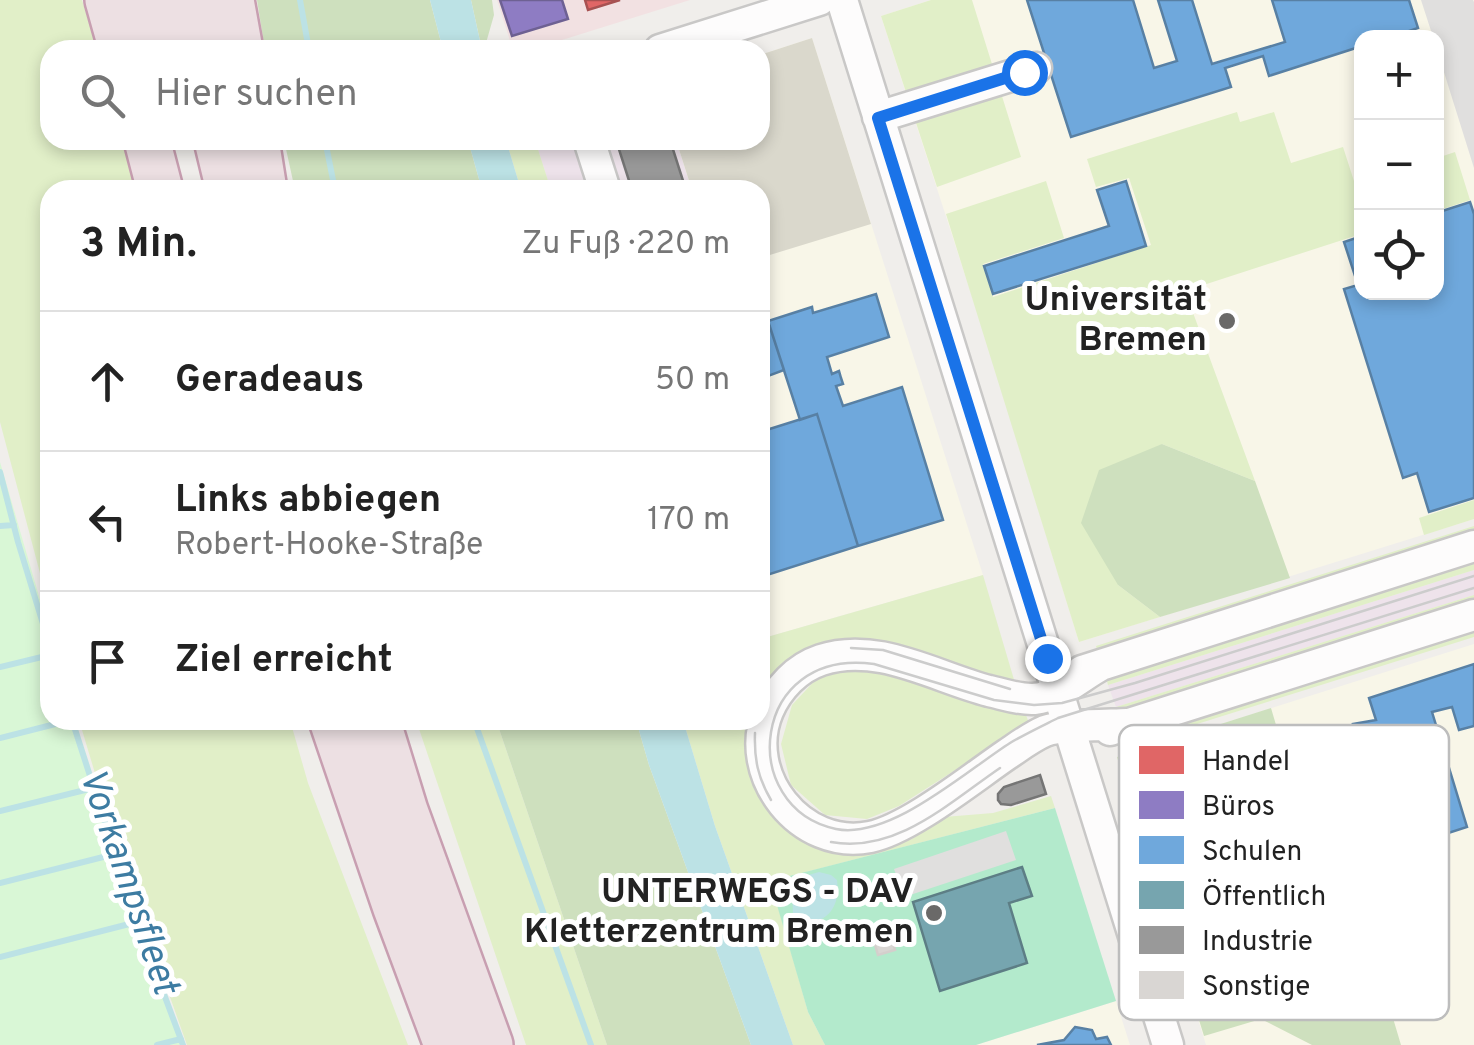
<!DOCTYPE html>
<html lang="de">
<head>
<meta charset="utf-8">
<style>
	body { margin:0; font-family:Overpass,sans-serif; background:#f2f2f2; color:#222 }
	.controls { position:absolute; right:30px; top:30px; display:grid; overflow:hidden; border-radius:20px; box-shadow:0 5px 15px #0003 }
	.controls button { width:90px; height:90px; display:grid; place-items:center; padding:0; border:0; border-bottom:2px solid #e0e0e0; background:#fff; color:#222; font:50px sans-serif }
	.stop { position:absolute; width:30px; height:30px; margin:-22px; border:8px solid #1a73e8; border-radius:50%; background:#fff }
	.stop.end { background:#1a73e8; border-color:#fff; box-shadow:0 2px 10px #0008 }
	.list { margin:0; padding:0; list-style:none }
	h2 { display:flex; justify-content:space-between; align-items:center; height:130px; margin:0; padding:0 40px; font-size:42px }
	h2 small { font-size:32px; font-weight:400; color:#767676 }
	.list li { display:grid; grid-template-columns:65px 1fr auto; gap:30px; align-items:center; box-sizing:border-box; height:140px; padding:0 40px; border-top:2px solid #e0e0e0 }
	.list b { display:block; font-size:38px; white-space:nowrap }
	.list p { margin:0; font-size:32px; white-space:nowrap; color:#767676 }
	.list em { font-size:32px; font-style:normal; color:#767676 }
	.icon { flex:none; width:55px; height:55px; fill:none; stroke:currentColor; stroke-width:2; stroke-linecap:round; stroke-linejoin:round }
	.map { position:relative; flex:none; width:1474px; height:1045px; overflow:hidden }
	.search { position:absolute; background:#fff; box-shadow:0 5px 15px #0003; left:40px; top:40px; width:730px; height:110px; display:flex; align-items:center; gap:25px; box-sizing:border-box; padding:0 35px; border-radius:30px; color:#767676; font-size:38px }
	.panel { position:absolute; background:#fff; box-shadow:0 5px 15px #0003; left:40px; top:180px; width:730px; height:550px; border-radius:30px }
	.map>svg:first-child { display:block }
	.commercial { fill:#f2e1e2 }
	.industrial { fill:#eee3eb }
	.education { fill:#f8f6e8; fill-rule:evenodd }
	.construction { fill:#dad8cc }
	.grass { fill:#e1efc8 }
	.forest { fill:#cee0be }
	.park { fill:#d9f7d6 }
	.pitch { fill:#b3eacc }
	.parking { fill:#e0dfde }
	.water { fill:#bce2e5 }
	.shops { fill:#e06666; stroke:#a75252; stroke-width:2.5 }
	.offices { fill:#8e7cc3; stroke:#6e6193; stroke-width:2.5 }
	.schools { fill:#6fa8dc; stroke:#5880a4; stroke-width:2.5 }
	.public { fill:#76a5af; stroke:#5d7e85; stroke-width:2.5 }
	.industry { fill:#999; stroke:#757575; stroke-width:2.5 }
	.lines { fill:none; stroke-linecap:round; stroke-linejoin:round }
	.stream { stroke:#bce2e5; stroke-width:6 }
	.building { fill:#d9d6d3; stroke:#d4cfcc; stroke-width:2.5 }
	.minor-casing { stroke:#c9c8c7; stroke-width:35 }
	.highway-casing { stroke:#c89fb1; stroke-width:50 }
	.minor { stroke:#fdfcfc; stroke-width:30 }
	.highway { stroke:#ede0e3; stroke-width:45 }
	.tram { stroke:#ccc; stroke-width:2.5 }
	.route { stroke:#1a73e8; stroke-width:12 }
	.poi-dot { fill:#6a6968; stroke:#fff; stroke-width:4 }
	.labels { text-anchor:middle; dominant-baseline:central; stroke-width:10; stroke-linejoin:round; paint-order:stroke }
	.poi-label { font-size:35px; font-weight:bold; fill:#222; stroke:#fff; text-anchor:end }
	.water-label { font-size:38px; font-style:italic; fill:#3d7ca2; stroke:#fff }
	.key { fill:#fff; stroke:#bdbdbd; stroke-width:2.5 }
	.key-label { font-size:28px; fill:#222 }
</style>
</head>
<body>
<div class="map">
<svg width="1474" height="1045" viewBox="0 0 1474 1045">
	<rect width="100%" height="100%" fill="#f0eeeb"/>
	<path class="commercial" d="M497,0H690L530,50H513Z"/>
	<path class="industrial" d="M535,140H676L692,190H551Z
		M1474,570V595L1116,707L1108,685Z"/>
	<path class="education" d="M931,0H1474V519L1079,642L989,349L881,16ZM1362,38H1436V292H1362Z
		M812,38L983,575L760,639V190H692L676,140H760V55Z
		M1474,644V1045H1206L1117,757Z
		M1116,1001L1130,1045H976Z"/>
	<path class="construction" d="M812,38L871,224L760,258V190H692L676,140H760V55Z"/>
	<path class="grass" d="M0,0H82L97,50H50V140H124L139,190H50V611L0,422Z
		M931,0H972L1021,157L937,187L881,16Z
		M1237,112L1240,122L1274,112L1291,163L1343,147L1354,181L1361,180V234L1185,291L1255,481L1162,444L1118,585L1160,617L1079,642L946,214L1046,181L1064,238L983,264L993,297L1151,245L1129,178L1096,187L1087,159Z
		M506,140H535L551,190H521Z
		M1455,152L1470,200L1437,211V158Z
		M1474,500V519L1424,535L1419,518Z
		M1474,526V533L1100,659L1096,646Z
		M1474,557V570L1108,685L1105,674Z
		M983,575L1015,683L869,639L843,641L760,696V639Z
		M1474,595V607L1120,718L1116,707Z
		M1474,628V637L1127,746L1123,734Z
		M862,666L995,707L1024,710L1029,723L899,806L867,819L825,815L791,785L781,744L792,705L819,676Z
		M79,720H290L308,783L408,1045H187L119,853Z
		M416,720H496L607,1045H526Z
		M683,720H750L747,730L750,772L768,807L799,837L827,850L855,852L912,839L944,817L993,813L1051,796L1055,808L771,881L808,1012L825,1045H793L715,826Z"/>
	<path class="forest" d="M257,0H430L443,50H265Z
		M471,0H492L494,15L484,50H482Z
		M284,140H468L482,190H295Z
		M1162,444L1255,481L1290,578L1160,617L1118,585L1081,523L1099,470Z
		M1271,708L1322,880L1349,871L1357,896L1345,895L1324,887L1195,917L1199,937L1324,906L1349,915L1361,911L1401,1045H1312L1261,1019L1204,1036L1117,757Z
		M496,720H636L649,765L751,1045H607Z"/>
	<path class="park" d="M0,462L50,634V720H75L106,826L184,1045H0Z"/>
	<path class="pitch" d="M1055,808L1116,1001L976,1045H825L808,1012L770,881Z"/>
	<path class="parking" d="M1421,0H1473L1474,2V168L1437,50L1436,38L1433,37Z
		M1006,831L1016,860L904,897L894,869Z"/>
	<path class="water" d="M430,0H471L482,50H443Z
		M468,140H506L521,190H482Z
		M636,720H683L715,826L793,1045H751L649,765Z
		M819,872L831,875L837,880C840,904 831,920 807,924L793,914L792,889L805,876Z"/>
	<path class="shops" d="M585,0H620L588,10Z"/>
	<path class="offices" d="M500,0H562L568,19L512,36Z"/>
	<path class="schools" d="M1027,0H1133L1154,68L1177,61L1158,0H1192L1212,64L1285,42L1272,0H1409L1418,28L1389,38H1362V46L1269,76L1263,56L1225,68L1231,87L1071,137Z
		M1126,181L1146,246L993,294L984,266L1109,226L1097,190Z
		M1470,202L1474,214V498L1429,512L1417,473L1403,478L1344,289L1358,285L1344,242L1362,236V292H1436V213Z
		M876,294L889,337L827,357L832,374L839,371L841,378L843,384L836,386L843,406L902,387L943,520L858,546L817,414L800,420L768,321L812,307L813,313Z
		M770,327L784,370L760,379V331Z
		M817,414L858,546L767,575L760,552V432Z
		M1474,664V726L1459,730L1452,707L1432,712L1467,827L1393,851L1353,724L1376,720L1369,698Z
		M1075,1027L1092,1030L1096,1039L1107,1037L1111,1045H1037L1064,1040Z"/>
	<path class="public" d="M1022,867L1032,896L1009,903L1027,963L940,991L913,902Z"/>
	<path class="industry" d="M616,140H670L686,190H632Z
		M1040,775L1046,794L1011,805L1001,804L998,800V794L1004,787Z"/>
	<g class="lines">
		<path class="stream" d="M300,0L309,50
			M325,140L335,190
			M0,472L18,542L50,647
			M0,526L14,525
			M0,667L50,655
			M72,720L137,922L183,1045
			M474,720L591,1045
			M0,738L71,720
			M0,811L93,788
			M0,883L115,854
			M0,957L137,922
			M157,1045L181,1039"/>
	</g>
	<path class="building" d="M888,926L895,950L878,955L871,931Z"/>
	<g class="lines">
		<g class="minor-casing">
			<path id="minor" d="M842,0L1168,1045
				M660,50L819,0
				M878,117L1036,68
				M589,140L605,190
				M1101,665C1079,677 1060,696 1034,699C1019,700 1003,694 989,691C935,677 877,641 821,660C797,668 778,688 768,711C741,775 801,851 870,837C909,829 971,779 1006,755C1018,747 1031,737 1045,731C1060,725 1108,725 1127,724
				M1082,671L1474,546
				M1110,730L1474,615"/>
		</g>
		<g class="highway-casing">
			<path id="highway" d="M108,0L122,50
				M147,0L157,50
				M188,0L198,50
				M231,0L240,50
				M147,140L160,190
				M217,140L229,190
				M256,140L264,190
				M332,720L396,908L447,1045
				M377,720L405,811L490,1045"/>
		</g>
		<use href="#minor" class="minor"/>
		<use href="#highway" class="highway"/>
		<path class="tram" d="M1474,576L1135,683L1062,703L1034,705L994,700L874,664C750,647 736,808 836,829C890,840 966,771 1010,743C1025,734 1042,726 1058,718L1474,588
			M851,648L883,650L1010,689
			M755,733C754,759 758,778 771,800
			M831,842C896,854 950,802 1000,768"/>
	</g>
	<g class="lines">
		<path class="route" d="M1024,72L878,118L1047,658"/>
	</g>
	<g class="poi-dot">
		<circle cx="1227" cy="321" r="10"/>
		<circle cx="934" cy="913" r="10"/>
	</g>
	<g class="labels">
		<g class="poi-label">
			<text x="1207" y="301">Universität<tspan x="1207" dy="40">Bremen</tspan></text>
			<text x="914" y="893">UNTERWEGS - DAV<tspan x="914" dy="40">Kletterzentrum Bremen</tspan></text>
		</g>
		<g class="water-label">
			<text transform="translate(127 882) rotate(71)">Vorkampsfleet</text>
		</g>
	</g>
	<rect x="1119" y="725" width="330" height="295" rx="15" class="key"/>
	<rect x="1139" y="746" width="45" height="28" fill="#e06666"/>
	<rect x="1139" y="791" width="45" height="28" fill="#8e7cc3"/>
	<rect x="1139" y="836" width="45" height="28" fill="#6fa8dc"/>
	<rect x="1139" y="881" width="45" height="28" fill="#76a5af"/>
	<rect x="1139" y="926" width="45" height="28" fill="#999"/>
	<rect x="1139" y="971" width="45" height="28" fill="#d9d6d3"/>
	<g class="key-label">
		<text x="1202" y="770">Handel</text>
		<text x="1202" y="815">Büros</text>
		<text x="1202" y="860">Schulen</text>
		<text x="1202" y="905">Öffentlich</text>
		<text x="1202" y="950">Industrie</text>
		<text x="1202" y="995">Sonstige</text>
	</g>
</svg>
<div class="controls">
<button>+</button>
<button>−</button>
<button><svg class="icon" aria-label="locate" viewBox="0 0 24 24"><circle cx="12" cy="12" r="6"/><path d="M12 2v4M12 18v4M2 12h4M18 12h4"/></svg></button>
</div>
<div class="stop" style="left:1024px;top:72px"></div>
<div class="stop end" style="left:1047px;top:658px"></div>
<div class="search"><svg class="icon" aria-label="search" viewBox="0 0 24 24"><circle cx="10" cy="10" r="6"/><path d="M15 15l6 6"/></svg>Hier suchen</div>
<section class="panel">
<h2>3 Min.<small>Zu Fuß · 220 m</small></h2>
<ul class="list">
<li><svg class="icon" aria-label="ahead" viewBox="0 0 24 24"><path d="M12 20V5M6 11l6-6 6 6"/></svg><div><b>Geradeaus</b></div><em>50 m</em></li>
<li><svg class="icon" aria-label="left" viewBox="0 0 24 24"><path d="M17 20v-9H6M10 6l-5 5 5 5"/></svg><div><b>Links abbiegen</b><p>Robert-Hooke-Straße</p></div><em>170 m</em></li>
<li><svg class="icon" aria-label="arrive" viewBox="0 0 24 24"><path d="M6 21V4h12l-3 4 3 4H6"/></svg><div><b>Ziel erreicht</b></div></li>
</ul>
</section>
</div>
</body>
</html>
